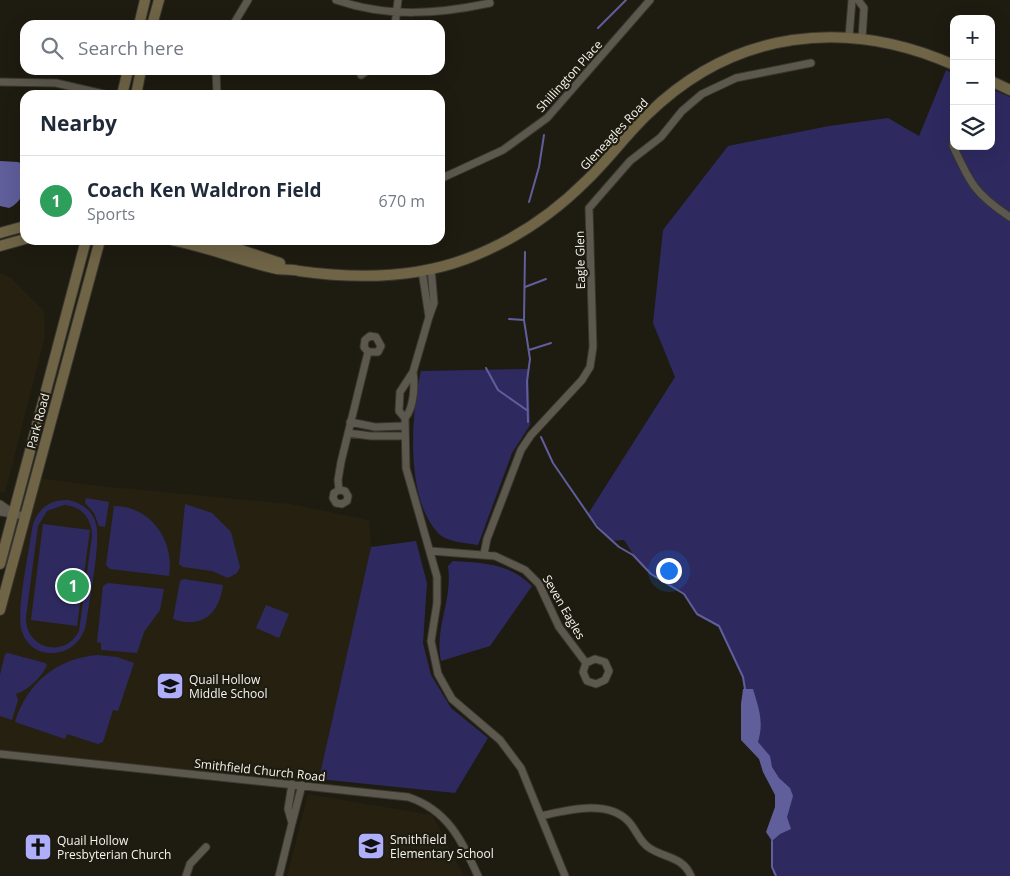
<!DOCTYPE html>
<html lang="en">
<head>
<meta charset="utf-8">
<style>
	body { margin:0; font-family:"Open Sans",sans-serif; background:#f2f2f3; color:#1f2937 }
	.controls { position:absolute; right:15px; top:15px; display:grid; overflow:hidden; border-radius:10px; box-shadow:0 5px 20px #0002 }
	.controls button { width:45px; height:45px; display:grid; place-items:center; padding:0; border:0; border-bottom:1px solid #e0e1e3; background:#fff; color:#1f2937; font:25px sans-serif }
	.you { position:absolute; left:668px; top:570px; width:18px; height:18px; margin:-12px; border:4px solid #fff; border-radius:50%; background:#1a73e8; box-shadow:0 0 0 8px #1a73e833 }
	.badge { display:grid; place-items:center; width:32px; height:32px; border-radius:50%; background:#5f658f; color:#fff; font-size:16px; font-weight:700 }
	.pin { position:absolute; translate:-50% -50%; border:2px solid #fff; box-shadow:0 1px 5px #0006 }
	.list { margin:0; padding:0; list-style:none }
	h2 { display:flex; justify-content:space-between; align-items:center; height:65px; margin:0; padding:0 20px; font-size:21px }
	h2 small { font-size:16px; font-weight:400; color:#747a83 }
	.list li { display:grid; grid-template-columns:32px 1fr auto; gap:15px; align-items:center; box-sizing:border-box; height:90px; padding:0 20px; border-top:1px solid #e0e1e3 }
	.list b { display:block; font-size:19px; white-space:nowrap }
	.list p { margin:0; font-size:16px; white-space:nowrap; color:#747a83 }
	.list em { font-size:16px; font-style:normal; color:#747a83 }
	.icon { flex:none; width:28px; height:28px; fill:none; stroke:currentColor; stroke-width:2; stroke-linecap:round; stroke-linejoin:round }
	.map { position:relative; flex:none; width:1010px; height:876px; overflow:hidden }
	.search { position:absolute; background:#fff; box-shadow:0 5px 20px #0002; left:20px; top:20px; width:425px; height:55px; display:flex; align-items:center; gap:12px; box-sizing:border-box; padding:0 18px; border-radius:15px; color:#747a83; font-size:19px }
	.panel { position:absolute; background:#fff; box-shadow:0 5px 20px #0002; left:20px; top:90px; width:425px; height:155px; border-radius:15px }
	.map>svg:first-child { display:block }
	.built { fill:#262010 }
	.green { fill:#2e2a60; fill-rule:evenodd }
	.water { fill:#605e9b }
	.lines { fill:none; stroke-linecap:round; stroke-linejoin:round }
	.stream { stroke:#605e9b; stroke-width:2 }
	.street-casing { stroke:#383630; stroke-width:9 }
	.secondary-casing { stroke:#383630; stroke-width:12 }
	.street { stroke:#5c584d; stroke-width:7 }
	.secondary { stroke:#6f6446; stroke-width:10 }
	.labels { text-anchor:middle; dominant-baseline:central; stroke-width:4.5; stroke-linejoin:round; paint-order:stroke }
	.street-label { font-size:12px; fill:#f6f4ed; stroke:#1e1b11 }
	.poi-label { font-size:12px; fill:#f6f4ed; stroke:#1e1b11; text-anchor:start }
</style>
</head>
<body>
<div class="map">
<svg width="1010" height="876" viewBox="0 0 1010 876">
	<rect width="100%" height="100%" fill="#1e1b11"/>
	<path class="built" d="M0,273L10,277L44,311L45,336L5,493L0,492Z
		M38,478L99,486L290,504L369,520L371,547L319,785L0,752V619Z
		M308,794L432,815L464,876H287Z"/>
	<path class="green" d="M946,70L954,74V146H991V89L1010,97V876H778L773,874L772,841L769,832L782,800L760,752L744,739L745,683L719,626L697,614L684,594L651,574L638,562L624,540L611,541L588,514L675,377L653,323L663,230L728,146L829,126L888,118L919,136Z
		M528,369L530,425L512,453L478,545C467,543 446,542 438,533C405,498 411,414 421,371Z
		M86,498L109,502L105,527L99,526L94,513L85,503Z
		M68,500C82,503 93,511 96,524C101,543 89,602 86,624C79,660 29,664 21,628C17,608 29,551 32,529C36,510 49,499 68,500ZM64,505C82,506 92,519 92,536L79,631C65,659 25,649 26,617L38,526L47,511Z
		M185,504L212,513L231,532L240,567L237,573L228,578L212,571L183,567L179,564Z
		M114,506C151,506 175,541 169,576L110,569L106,565Z
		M43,524L90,530L77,626L31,620Z
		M416,541L427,583L423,643L431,675L451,708L488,738L455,793L319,779L371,547Z
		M453,561C484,563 509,563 532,586L490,646L441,661C434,627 453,601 448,566Z
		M184,579L223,585C219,615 201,629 173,619L180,581Z
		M108,583L164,589L160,610L144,632L137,653L101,650V643L97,642L103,586Z
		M266,605L289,614L279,638L256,628Z
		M8,653L45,663L47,665C43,676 27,691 16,694L18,700L12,720L0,716V675L5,654Z
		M98,655L117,657L134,663L118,711L113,710L103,742L98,744L67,734L65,739L15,722C27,683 57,658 98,655Z"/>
	<path class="water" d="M0,161L18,162L25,165C25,182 27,200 9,208L0,206Z
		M743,689H753C759,709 764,722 758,742L770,756L772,767L779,778L790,788L793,796L787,817L791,829L780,834L772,841L766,832L775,807V795L763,772L759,759L741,740V704Z"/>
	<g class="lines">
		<path class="stream" d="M598,28L626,0
			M529,202L539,167L544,135
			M525,252L524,320L530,359L527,381L528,422
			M525,287L546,279
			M509,319L524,320
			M529,350L551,343
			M486,368L498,390L528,411
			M541,437L553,463L597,527L619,547L633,555L651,574L684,594L697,614L719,626L743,677L745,689
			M772,841V867L776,876"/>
		<g class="street-casing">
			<path id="street" d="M336,0C388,18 438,14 490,3
				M858,0L864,8L862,38
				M233,25L248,0
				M395,25L398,0
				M849,37L852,0
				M216,70L217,95
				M361,75L368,70
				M0,82L56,83L108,95
				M954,139L953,146C970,183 975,194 1010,217
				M440,179L503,150L547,118L650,0
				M422,271L429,317L434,303L431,268
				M413,372C415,385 414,408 405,418L399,411L400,392L413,372L429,317
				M405,418L406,468L437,577V603L431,641L438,674L452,699L500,740L521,768L565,876
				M350,422L375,427L404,426
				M348,433L371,436H404
				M339,490L334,493L333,498L336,503L342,504L347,501L348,496L345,491L339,490L338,480L341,462L368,352H378L381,346L376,337L370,336L365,340L364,347L368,352
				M0,504L13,513
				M0,512L25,516
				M431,551L495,556L525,570L539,584L559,627L586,663L583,672L587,681L596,684L605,680L609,671L605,662L595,659L586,663
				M484,554L487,539L521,450L531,435L582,380L590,367L593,347L589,208L630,161L661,137L682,111L702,94L736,78L811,63
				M0,754L408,797C448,810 462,841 478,876
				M292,784L288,809L292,823L302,785
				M541,816C568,810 608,799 629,822C637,831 640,843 651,849C666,858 683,857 691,876
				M186,876L190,864L206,847
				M279,876L292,823"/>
		</g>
		<g class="secondary-casing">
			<path id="secondary" d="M139,25L145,0
				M152,25L159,0
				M991,81L1010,90
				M122,95L128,70
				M136,95L141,70
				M0,233L25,226
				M172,240C208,247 241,261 277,269C284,270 291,269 299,271C355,279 412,279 466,259C511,242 552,215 586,181C608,160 626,135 648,114C734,30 846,17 954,65
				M211,240L280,263
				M0,246L25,239
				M0,564L86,240
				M0,610L100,240"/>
		</g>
		<use href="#street" class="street"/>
		<use href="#secondary" class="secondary"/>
	</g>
	<defs>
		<g id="school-square" transform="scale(1.4375)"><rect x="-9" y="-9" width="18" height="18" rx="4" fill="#aeaefa" stroke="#1e1b11"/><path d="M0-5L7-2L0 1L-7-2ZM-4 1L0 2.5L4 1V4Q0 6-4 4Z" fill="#111"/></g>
		<g id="church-square" transform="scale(1.4375)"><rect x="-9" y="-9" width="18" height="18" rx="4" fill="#aeaefa" stroke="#1e1b11"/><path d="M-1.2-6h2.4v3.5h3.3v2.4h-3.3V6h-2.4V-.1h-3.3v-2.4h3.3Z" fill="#111"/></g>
	</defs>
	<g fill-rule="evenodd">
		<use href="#school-square" x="170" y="686"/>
		<use href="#school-square" x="371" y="846"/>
		<use href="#church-square" x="38" y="847"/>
	</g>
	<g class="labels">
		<g class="street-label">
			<text transform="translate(569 76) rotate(-48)">Shillington Place</text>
			<text transform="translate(614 134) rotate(-47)">Gleneagles Road</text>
			<text transform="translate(580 260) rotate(-91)">Eagle Glen</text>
			<text transform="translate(38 421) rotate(-75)">Park Road</text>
			<text transform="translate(564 607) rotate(60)">Seven Eagles</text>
			<text transform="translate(260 770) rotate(6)">Smithfield Church Road</text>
		</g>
		<g class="poi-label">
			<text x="189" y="679">Quail Hollow<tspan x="189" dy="14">Middle School</tspan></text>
			<text x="390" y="839">Smithfield<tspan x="390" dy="14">Elementary School</tspan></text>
			<text x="57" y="840">Quail Hollow<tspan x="57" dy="14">Presbyterian Church</tspan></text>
		</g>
	</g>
</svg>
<div class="controls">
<button>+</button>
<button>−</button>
<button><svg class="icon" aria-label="layers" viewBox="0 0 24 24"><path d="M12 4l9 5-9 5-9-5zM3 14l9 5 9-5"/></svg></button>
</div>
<div class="you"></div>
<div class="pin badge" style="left:73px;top:586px;background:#2e9e5b">1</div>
<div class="search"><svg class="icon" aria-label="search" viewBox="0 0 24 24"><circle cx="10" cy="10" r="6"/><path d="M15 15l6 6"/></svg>Search here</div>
<section class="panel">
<h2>Nearby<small></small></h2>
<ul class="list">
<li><span class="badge" style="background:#2e9e5b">1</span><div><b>Coach Ken Waldron Field</b><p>Sports</p></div><em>670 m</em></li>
</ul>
</section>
</div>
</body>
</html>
